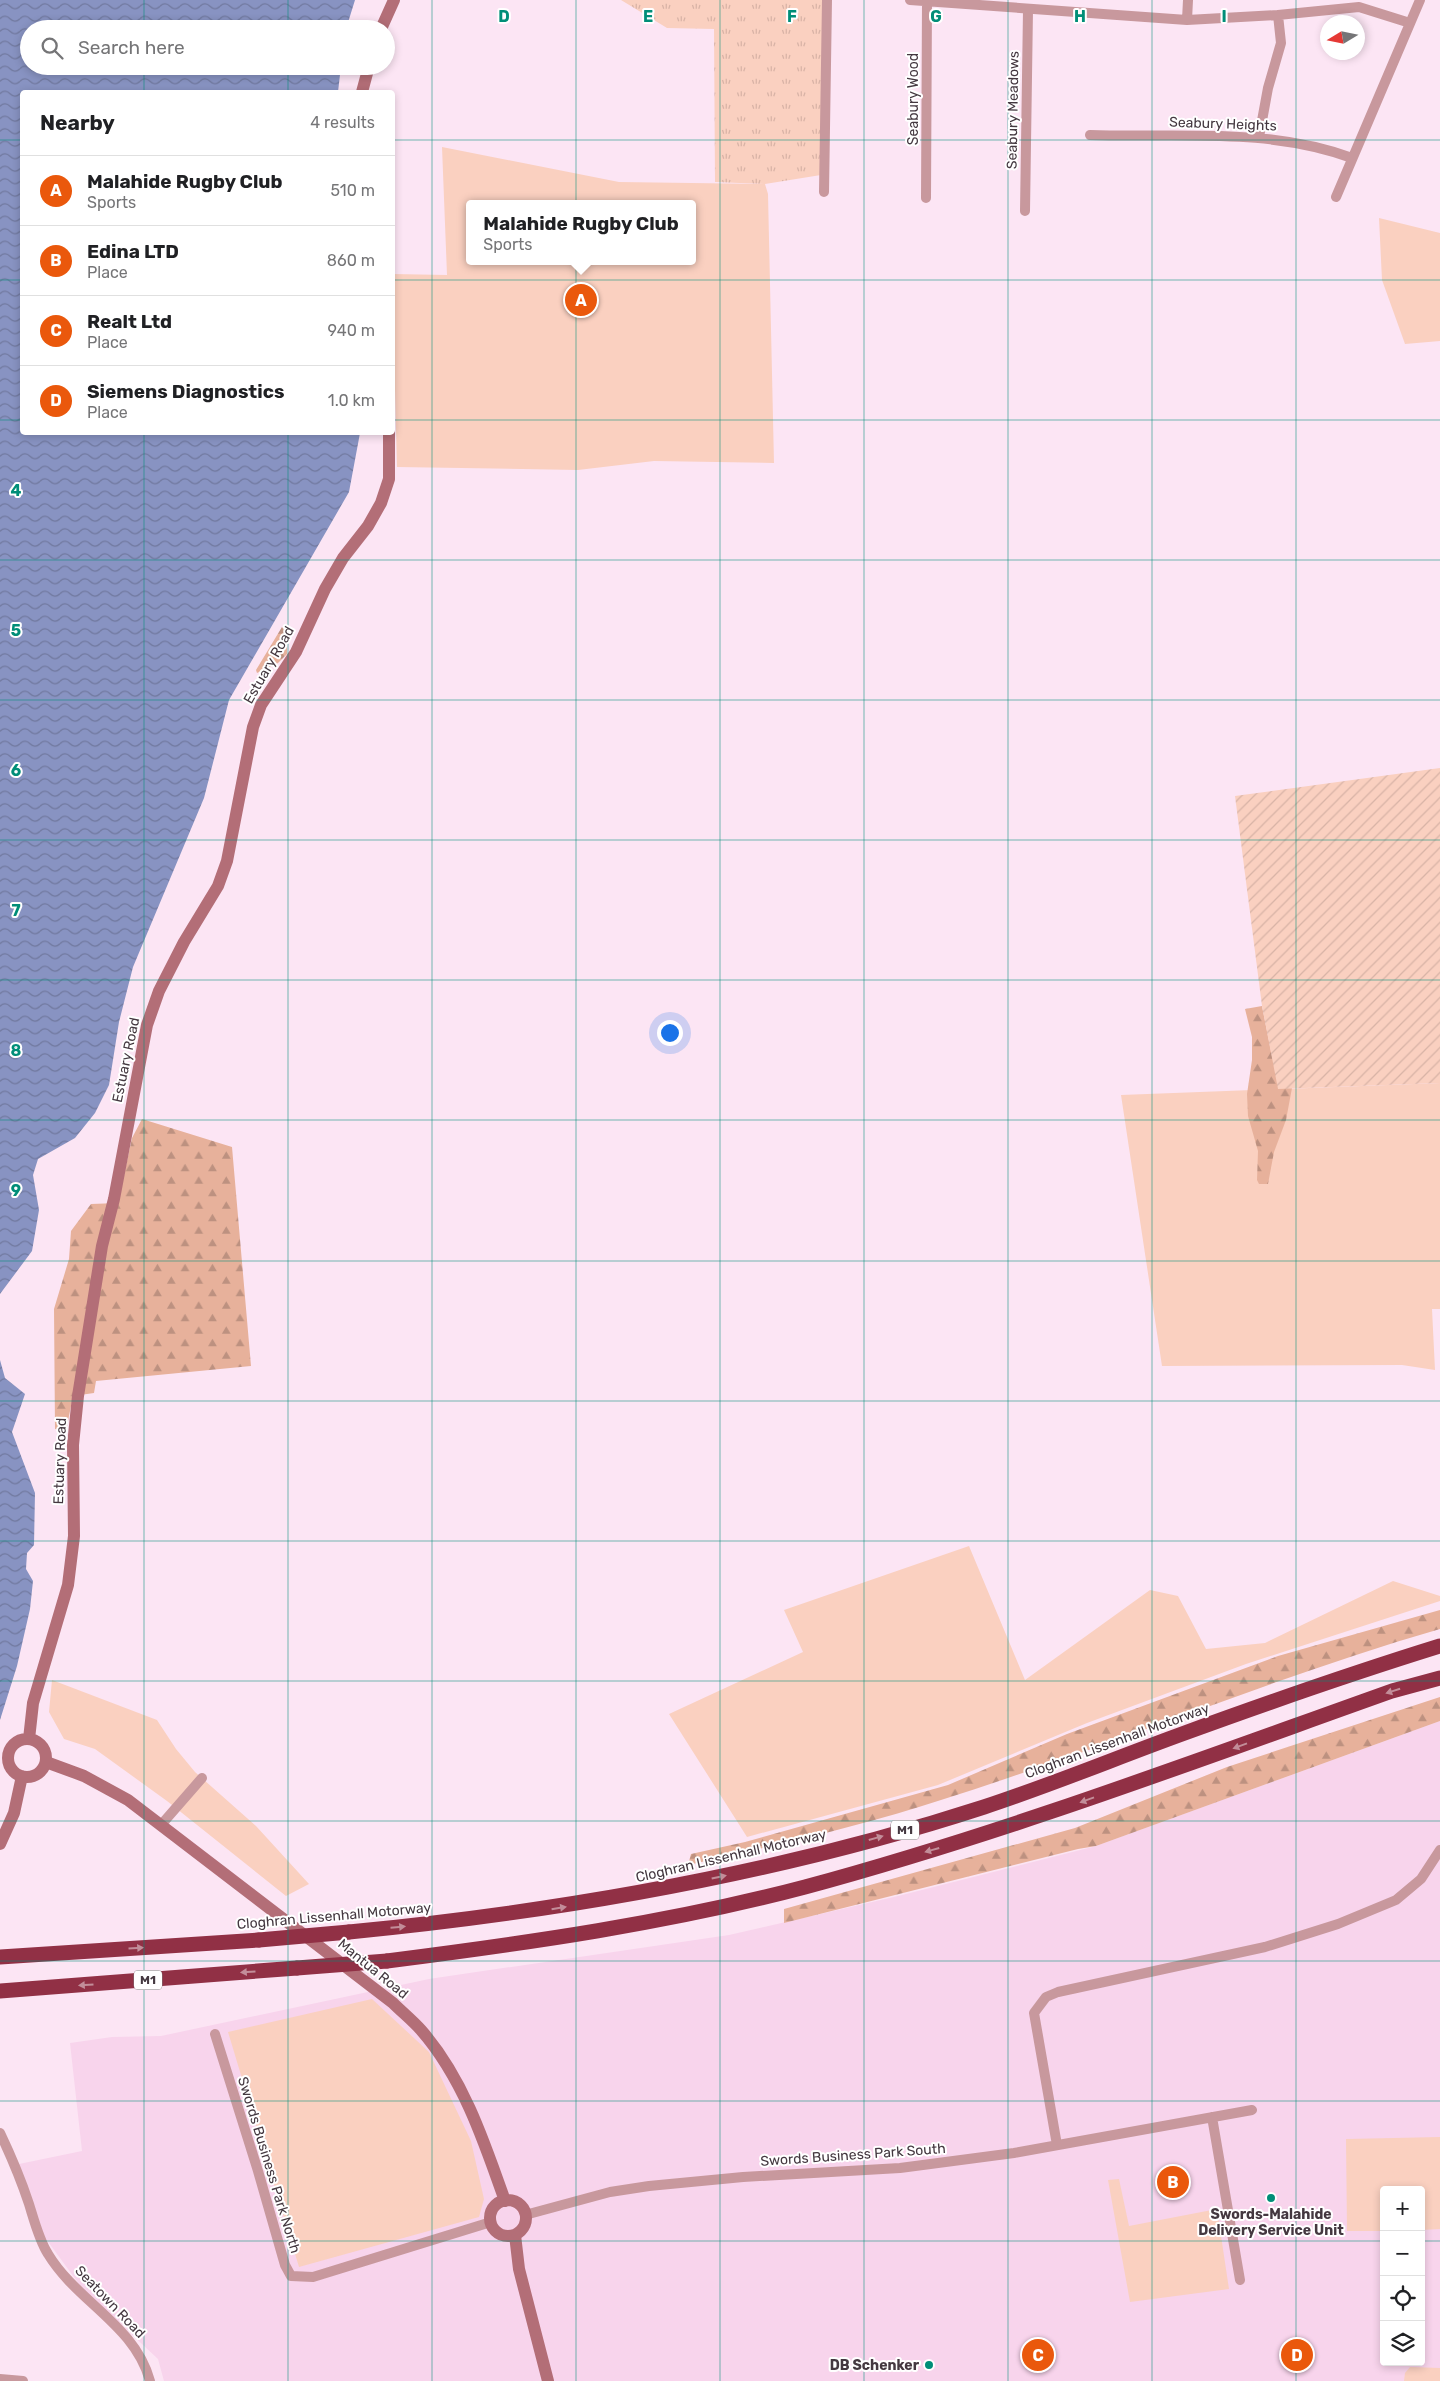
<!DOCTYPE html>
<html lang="en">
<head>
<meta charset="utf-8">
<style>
	body { margin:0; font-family:Rubik,sans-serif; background:#f2f2f2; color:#202124 }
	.controls { position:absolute; right:15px; bottom:15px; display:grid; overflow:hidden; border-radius:5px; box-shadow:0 2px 8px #0003 }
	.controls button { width:45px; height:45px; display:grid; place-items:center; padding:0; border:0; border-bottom:1px solid #e0e0e0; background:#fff; color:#202124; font:25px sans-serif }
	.compass { position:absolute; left:1320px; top:15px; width:45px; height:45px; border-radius:50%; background:#fff; box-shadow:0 2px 8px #0003; rotate:260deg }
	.you { position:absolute; left:669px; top:1032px; width:18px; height:18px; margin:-12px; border:4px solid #fff; border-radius:50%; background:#1a73e8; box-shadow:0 0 0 8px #1a73e833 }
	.badge { display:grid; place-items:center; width:32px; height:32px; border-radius:50%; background:#ea580c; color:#fff; font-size:16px; font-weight:700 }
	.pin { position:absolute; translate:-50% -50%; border:2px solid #fff; box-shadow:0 1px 5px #0006 }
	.popup { position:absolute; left:466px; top:200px; width:230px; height:65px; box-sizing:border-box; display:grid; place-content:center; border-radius:5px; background:#fff; filter:drop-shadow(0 1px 4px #0005); font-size:16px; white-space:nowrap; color:#757577 }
	.popup b { font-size:19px; color:#202124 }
	.popup::after { content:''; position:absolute; left:50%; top:100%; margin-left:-10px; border:10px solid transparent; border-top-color:#fff }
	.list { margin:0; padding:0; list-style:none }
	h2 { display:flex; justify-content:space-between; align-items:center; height:65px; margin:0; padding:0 20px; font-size:21px }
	h2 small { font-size:16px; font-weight:400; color:#757577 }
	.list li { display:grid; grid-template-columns:32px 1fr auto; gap:15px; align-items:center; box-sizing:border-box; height:70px; padding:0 20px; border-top:1px solid #e0e0e0 }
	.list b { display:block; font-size:19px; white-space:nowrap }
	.list p { margin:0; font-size:16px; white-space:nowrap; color:#757577 }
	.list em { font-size:16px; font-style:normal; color:#757577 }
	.icon { flex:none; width:28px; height:28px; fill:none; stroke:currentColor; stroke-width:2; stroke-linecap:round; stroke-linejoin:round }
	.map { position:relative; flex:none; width:1440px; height:2381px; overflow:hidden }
	.search { position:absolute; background:#fff; box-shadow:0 2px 8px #0003; left:20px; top:20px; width:375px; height:55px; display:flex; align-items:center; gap:12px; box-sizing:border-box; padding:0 18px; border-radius:28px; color:#757577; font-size:19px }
	.panel { position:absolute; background:#fff; box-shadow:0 2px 8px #0003; left:20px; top:90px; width:375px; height:345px; border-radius:5px }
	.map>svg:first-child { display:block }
	.built { fill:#f8d4ec; fill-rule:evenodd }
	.grass { fill:#fad0c0; fill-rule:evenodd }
	.forest { fill:url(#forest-firs) }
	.park { fill:url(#park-tufts) }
	.garden { fill:url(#garden-furrows) }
	.water { fill:url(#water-waves) }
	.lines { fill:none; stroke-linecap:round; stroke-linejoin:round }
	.street { stroke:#c8989d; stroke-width:10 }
	.secondary { stroke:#b36e77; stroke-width:12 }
	.highway { stroke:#913045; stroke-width:15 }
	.highway-bridge { stroke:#913045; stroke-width:15 }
	.oneway { fill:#c28d99 }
	.grid { fill:none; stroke:#008e78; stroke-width:1; stroke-opacity:0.55 }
	.poi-dot { fill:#008e78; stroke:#fff; stroke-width:2 }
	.labels { text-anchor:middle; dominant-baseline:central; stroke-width:4; stroke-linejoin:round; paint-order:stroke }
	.shield { fill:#fff; stroke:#7c7479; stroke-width:1 }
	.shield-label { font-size:12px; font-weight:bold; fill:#443840 }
	.street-label { font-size:14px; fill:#443840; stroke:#fff }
	.poi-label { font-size:14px; font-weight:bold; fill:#443840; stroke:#fff }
	.grid-label { font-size:16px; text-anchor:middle; font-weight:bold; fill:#008e78; stroke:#fff; stroke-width:4; stroke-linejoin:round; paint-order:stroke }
</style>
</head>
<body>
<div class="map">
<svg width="1440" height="2381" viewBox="0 0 1440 2381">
	<defs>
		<pattern id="forest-firs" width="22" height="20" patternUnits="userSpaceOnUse" patternTransform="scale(1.25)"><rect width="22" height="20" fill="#e7b19b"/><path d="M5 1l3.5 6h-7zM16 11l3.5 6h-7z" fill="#bd9180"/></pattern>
		<pattern id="park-tufts" width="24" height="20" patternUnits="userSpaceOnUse" patternTransform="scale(1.25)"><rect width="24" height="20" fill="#fad0c0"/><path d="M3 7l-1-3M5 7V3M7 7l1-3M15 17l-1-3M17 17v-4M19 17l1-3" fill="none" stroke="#d8b3a6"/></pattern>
		<pattern id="garden-furrows" width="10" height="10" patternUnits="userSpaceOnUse" patternTransform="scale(1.25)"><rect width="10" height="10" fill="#fad0c0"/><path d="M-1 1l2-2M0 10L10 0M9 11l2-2" fill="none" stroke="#d8b3a6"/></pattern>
		<pattern id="water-waves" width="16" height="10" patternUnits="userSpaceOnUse" patternTransform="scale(1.25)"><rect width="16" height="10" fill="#8893c2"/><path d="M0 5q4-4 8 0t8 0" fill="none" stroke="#71799f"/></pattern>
	</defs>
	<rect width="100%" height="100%" fill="#fce5f4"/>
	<path class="built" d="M1440,1721V2381H164L158,2359L82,2288L43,2235L19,2164L82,2151L70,2043L112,2037L161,2036L429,1979L729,1935L898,1896L1096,1846ZM1384,2190H1421V2362H1384Z"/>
	<path class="grass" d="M442,147L619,182L765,184L768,194L774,463L654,461L578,470L397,467L392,274L447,275ZM470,204H692V261H470Z
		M1379,218L1440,233V341L1405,344L1382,280Z
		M1440,1083V1309H1432L1435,1370L1402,1365L1162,1366L1121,1095Z
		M969,1546L1025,1680L1150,1590L1178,1596L1206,1649L1265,1643L1393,1581L1440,1596V1601L1246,1664L1087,1723L938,1785L747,1837L669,1714L803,1652L784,1610Z
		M52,1680L157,1720L176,1749L195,1772L256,1826L309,1884L286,1896L167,1801L95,1749L64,1739L49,1712Z
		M372,1999L429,2052L471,2141L484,2199L479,2217L299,2267L228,2032Z
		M1440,2137V2229L1421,2230V2190H1384V2231H1347L1346,2139Z
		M1119,2179L1129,2226L1217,2209L1229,2289L1130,2302L1108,2180Z
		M1410,2367L1440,2368V2381H1404L1405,2373Z"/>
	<path class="forest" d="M282,627L287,632V654L278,663L257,673L256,670Z
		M1262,1006L1272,1056L1292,1088L1286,1120L1274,1152L1268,1184H1259L1257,1180L1258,1151L1248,1116L1247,1094L1252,1060V1037L1245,1009Z
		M142,1119L232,1147L251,1366L96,1381L94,1393L73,1396L66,1431L55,1429L54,1309L69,1259L71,1231L91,1204L118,1203L132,1138Z
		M1440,1610V1629C1271,1678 1109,1747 941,1800C858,1827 773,1846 688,1865L691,1854L745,1842L948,1785L1067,1734L1278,1656Z
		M1440,1697V1721L1096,1846L1078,1849L784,1923V1909L1075,1828L1227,1767Z"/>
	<path class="park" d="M621,0H824L821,175L765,184L715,182L714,29L667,28Z"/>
	<path class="garden" d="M1440,768V1083L1278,1089L1262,1006L1235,796Z"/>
	<path class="water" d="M0,0H355L346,29H29V66H341L338,92H22V432L360,433L349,492L229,700L204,798L133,967L119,1022L109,1085L95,1113L75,1138L38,1159L33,1175L39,1210L32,1251L0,1294Z
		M0,1360L5,1378L25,1394L12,1432L35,1493L34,1545L27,1553L26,1569L33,1581L30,1609L17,1666L0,1720Z"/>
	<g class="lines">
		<path class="street" d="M910,0L1187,20L1278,15L1359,7L1410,23
			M1187,20L1188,0
			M1090,135C1178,138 1268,127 1352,158
			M1259,137L1268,88L1281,43L1278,15
			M824,192L827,0
			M1336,197L1420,0
			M926,198L927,1
			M1025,211L1028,10
			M161,1825L202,1778
			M215,2034L258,2171L285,2265L291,2276L313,2277L491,2222
			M1212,2117L1240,2280
			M0,2133C11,2156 21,2180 29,2204C34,2220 39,2240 48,2254C77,2302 135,2325 150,2381
			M1057,2145L1034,2013L1046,1997L1058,1992L1265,1947L1338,1924L1396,1900L1421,1879L1440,1850
			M525,2215L610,2192L649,2186L743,2177L900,2168L1014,2153L1252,2110
			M0,2379L23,2381"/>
		<path class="secondary" d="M381,29L394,0
			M362,92L369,66
			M29,1739L33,1703L68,1585L74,1536L73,1445L78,1396L102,1246L114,1199L147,1025L159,991L184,942L218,886L227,861L253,727L261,705L296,652L325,589L343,558L368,526L381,503L389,479V432
			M8 1758a19 19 0 1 1 38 0a19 19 0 1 1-38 0Z
			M46,1762L84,1776L128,1800L393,2003C402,2012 412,2020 421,2030C463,2078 484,2141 505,2201
			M0,1844L14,1813L22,1776
			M490 2218a18 18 0 1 1 36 0a18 18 0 1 1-36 0Z
			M515,2235L519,2269L548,2381"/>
		<path class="highway" d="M349,1932C565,1911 778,1874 984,1807C1051,1785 1116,1758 1182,1734C1267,1703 1353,1673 1440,1646
			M0,1957L259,1940
			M387,1961C528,1943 669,1923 805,1887C1005,1833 1198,1760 1392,1691L1440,1678
			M0,1991L297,1968"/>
		<path class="highway-bridge" d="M259,1940L349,1932
			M297,1968L387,1961"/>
	</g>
	<defs><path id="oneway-solid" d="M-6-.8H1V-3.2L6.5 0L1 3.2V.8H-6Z" transform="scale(1.25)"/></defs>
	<g class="oneway">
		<use href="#oneway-solid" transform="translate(1393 1691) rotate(162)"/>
		<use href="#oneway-solid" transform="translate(1240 1746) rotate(160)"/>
		<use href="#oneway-solid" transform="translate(1087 1800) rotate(160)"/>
		<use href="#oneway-solid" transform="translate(876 1838) rotate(-16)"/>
		<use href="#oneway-solid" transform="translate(932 1850) rotate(164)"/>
		<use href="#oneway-solid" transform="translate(719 1877) rotate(-12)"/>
		<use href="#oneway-solid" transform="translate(559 1908) rotate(-9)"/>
		<use href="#oneway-solid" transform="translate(398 1927) rotate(-5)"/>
		<use href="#oneway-solid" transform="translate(136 1948) rotate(-4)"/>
		<use href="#oneway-solid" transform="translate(248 1972) rotate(176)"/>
		<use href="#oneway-solid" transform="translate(86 1985) rotate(176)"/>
	</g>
	<path class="grid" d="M144,0V29M288,0V29M432,0V2381M576,0V2381M720,0V2381M864,0V2381M1008,0V2381M1152,0V2381M1296,0V2381M144,66V92M288,66V92M0,140H22M392,140H1440M0,280H22M392,280H1440M0,420H22M392,420H1440M144,432V2381M288,432V2381M0,560H1440M0,700H1440M0,840H1440M0,980H1440M0,1120H1440M0,1261H1440M0,1401H1440M0,1541H1440M0,1681H1440M0,1821H1440M0,1961H1440M0,2101H1440M0,2241H1384M1421,2241H1440"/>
	<g class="poi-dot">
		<circle cx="1271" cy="2198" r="5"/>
		<circle cx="929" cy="2365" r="5"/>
	</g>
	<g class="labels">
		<g class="shield">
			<rect x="891" y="1820.5" width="28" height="19" rx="4"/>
			<rect x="134" y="1970.5" width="28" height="19" rx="4"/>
		</g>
		<g class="shield-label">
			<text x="905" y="1830">M1</text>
			<text x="148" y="1980">M1</text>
		</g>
		<g class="street-label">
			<text transform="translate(913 99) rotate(-90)">Seabury Wood</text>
			<text transform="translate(1013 110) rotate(-89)">Seabury Meadows</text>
			<text transform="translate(1223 124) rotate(2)">Seabury Heights</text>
			<text transform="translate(269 665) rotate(-60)">Estuary Road</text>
			<text transform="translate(126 1060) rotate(-78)">Estuary Road</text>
			<text transform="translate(60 1461) rotate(-88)">Estuary Road</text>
			<text transform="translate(1117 1741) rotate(-20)">Cloghran Lissenhall Motorway</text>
			<text transform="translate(731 1856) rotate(-13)">Cloghran Lissenhall Motorway</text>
			<text transform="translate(334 1916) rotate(-5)">Cloghran Lissenhall Motorway</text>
			<text transform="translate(373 1969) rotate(39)">Mantua Road</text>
			<text transform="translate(853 2155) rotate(-4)">Swords Business Park South</text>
			<text transform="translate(269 2165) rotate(73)">Swords Business Park North</text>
			<text transform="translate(110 2302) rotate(46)">Seatown Road</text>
		</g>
		<g class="poi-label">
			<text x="1271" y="2214">Swords-Malahide<tspan x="1271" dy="16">Delivery Service Unit</tspan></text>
			<text x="919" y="2365" text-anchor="end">DB Schenker</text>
		</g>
	</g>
	<g class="grid-label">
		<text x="504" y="22">D</text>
		<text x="648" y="22">E</text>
		<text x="792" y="22">F</text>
		<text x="936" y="22">G</text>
		<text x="1080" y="22">H</text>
		<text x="1224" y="22">I</text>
		<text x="16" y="496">4</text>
		<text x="16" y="636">5</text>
		<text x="16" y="776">6</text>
		<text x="16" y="916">7</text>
		<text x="16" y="1056">8</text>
		<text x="16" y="1196">9</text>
	</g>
</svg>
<div class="controls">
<button>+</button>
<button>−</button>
<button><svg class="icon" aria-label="locate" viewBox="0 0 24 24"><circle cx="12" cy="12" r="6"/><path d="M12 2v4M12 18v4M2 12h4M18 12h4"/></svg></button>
<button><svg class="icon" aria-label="layers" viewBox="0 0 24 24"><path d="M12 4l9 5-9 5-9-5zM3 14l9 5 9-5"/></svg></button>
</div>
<svg class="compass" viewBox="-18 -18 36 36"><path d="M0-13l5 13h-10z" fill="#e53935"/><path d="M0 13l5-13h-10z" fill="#757577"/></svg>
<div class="you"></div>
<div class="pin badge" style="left:581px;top:300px">A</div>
<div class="popup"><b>Malahide Rugby Club</b>Sports</div>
<div class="pin badge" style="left:1173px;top:2182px">B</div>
<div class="pin badge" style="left:1038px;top:2355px">C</div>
<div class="pin badge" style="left:1297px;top:2355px">D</div>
<div class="search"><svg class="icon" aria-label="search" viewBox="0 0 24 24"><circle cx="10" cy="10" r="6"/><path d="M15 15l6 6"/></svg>Search here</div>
<section class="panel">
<h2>Nearby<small>4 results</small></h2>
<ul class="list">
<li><span class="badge">A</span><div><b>Malahide Rugby Club</b><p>Sports</p></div><em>510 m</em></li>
<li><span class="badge">B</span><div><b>Edina LTD</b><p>Place</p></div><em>860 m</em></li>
<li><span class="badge">C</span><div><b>Realt Ltd</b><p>Place</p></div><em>940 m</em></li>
<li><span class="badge">D</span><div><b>Siemens Diagnostics</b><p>Place</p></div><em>1.0 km</em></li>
</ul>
</section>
</div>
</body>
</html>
